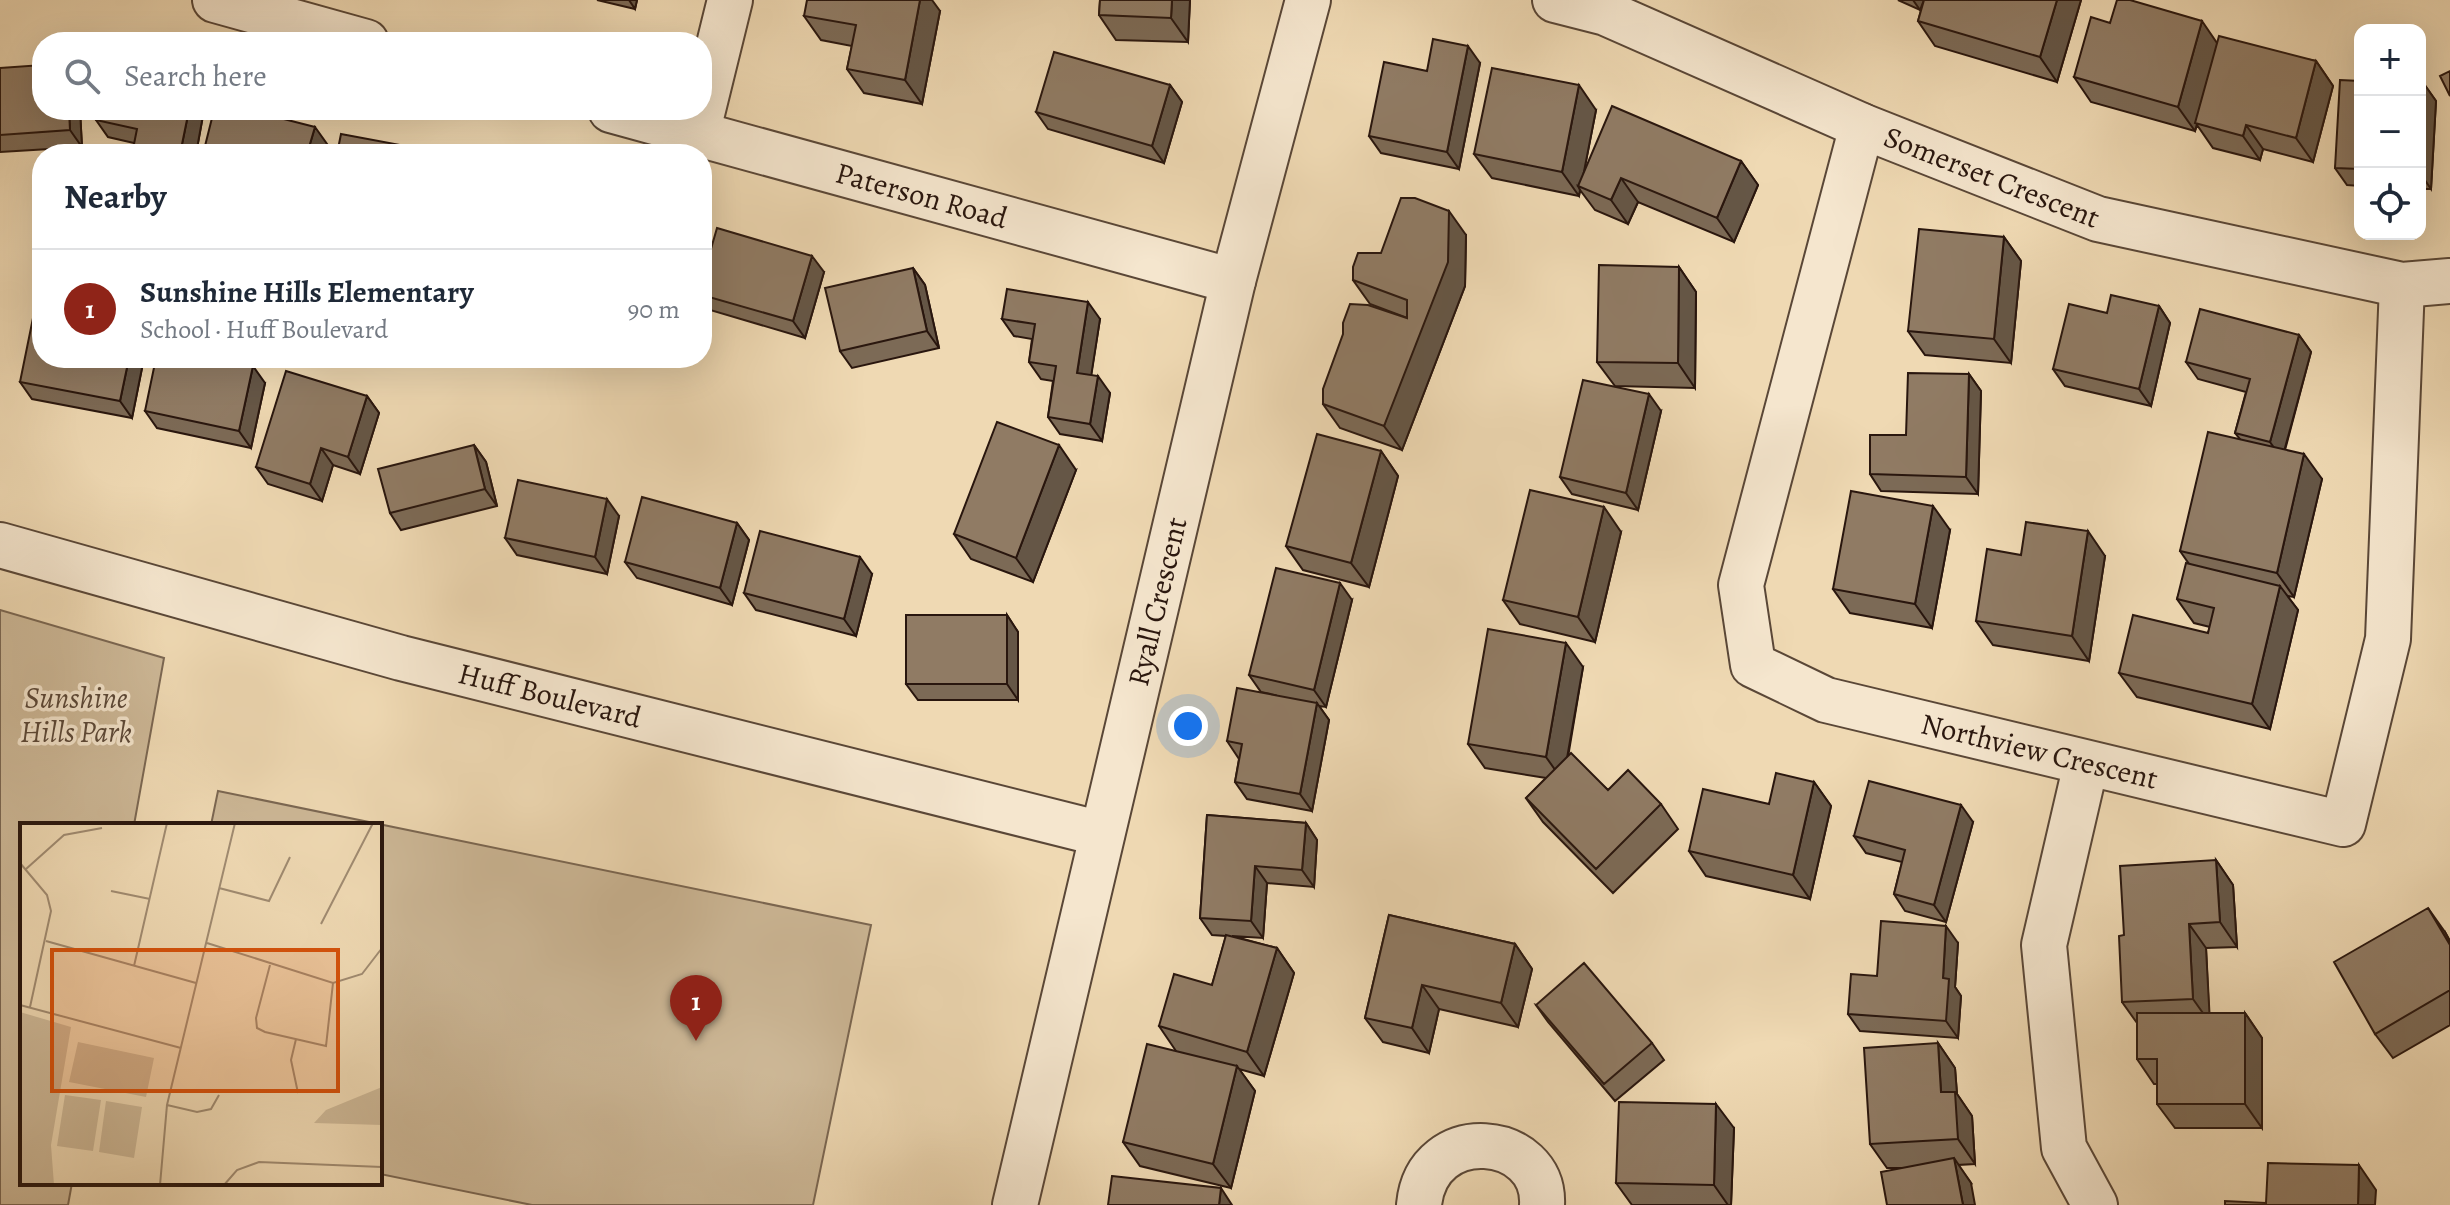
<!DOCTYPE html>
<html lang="en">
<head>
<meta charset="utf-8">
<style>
	body { margin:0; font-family:Alegreya,serif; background:#f2f2f3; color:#1f2937 }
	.controls { position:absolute; right:24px; top:24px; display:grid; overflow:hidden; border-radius:16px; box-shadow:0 8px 32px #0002 }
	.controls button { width:72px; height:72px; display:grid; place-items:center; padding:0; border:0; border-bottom:2px solid #e0e1e3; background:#fff; color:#1f2937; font:40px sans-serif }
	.you { position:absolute; left:1188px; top:726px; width:28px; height:28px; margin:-20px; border:6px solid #fff; border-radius:50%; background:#1a73e8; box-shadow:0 0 0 12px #1a73e833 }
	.badge { display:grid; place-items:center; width:52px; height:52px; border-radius:50%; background:#8f2418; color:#fff; font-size:26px; font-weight:700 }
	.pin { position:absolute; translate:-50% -66px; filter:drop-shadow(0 2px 4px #0008) }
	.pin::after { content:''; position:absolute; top:42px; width:28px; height:24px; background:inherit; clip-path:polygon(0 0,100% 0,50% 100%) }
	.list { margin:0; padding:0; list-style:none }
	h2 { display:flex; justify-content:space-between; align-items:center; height:104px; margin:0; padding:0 32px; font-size:34px }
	h2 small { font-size:26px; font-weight:400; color:#747a83 }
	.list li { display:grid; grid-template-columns:52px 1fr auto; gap:24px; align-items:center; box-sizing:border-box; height:120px; padding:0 32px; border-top:2px solid #e0e1e3 }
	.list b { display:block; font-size:30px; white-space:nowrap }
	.list p { margin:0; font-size:26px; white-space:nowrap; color:#747a83 }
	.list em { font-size:26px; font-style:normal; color:#747a83 }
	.icon { flex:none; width:44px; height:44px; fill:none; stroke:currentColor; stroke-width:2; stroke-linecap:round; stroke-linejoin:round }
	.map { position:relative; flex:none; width:2450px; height:1205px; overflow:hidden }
	.search { position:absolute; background:#fff; box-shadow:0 8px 32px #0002; left:32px; top:32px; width:680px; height:88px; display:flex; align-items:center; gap:20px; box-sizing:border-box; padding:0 28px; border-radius:32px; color:#747a83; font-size:30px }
	.panel { position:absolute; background:#fff; box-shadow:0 8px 32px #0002; left:32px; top:144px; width:680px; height:224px; border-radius:32px }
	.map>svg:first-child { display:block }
	.green { fill:#cdb897; stroke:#7b6752; stroke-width:2 }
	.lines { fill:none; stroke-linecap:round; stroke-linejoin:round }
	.minor-casing { stroke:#5a4737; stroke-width:48 }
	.minor { stroke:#f5e6ce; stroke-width:44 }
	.wall { fill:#7c6a56; stroke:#29160e; stroke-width:2 }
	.shaded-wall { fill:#655646; stroke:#29160e; stroke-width:2 }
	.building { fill:#907b64; stroke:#29160e; stroke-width:2 }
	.labels { text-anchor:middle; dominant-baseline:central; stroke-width:7; stroke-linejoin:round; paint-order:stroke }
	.street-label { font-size:30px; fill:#29160e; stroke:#f5e6ce }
	.park-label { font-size:30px; font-style:italic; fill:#5a4737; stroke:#f5e6ce }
	.inset-road { fill:none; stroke:#a08b71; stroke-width:2 }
	.view { fill:#d5520c; fill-opacity:0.15; stroke:#d5520c; stroke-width:4 }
	.inset-edge { fill:none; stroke:#29160e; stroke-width:4 }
</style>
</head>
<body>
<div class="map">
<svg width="2450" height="1205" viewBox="0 0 2450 1205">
	<rect width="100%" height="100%" fill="#efd9b3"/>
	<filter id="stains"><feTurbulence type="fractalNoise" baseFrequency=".0025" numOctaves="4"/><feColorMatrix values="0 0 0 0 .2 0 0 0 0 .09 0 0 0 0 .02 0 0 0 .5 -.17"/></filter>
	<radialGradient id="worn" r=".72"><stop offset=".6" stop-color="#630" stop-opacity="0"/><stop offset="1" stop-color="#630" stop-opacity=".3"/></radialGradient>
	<path class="green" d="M0,610L164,658L134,825H22V1183H72L68,1205H0Z
		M218,791L871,925L813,1205H532L380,1174V825H211Z"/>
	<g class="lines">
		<g class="minor-casing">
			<g id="minor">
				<path d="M215,0L366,42"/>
				<path id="s1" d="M1555,0L1606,13L1862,126L2098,219L2402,285L2450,281"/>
				<path id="s2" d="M611,110L1233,281"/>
				<path id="s3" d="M1862,126L1741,585L1753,665L1826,700L2343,824L2388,639L2402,285"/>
				<path d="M697,134L730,0"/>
				<path id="s4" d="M0,545L401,658L1102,834"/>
				<path d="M2086,764L2044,945L2064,1148L2095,1205"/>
				<path id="s5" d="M1015,1205L1233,281L1308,0"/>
				<path d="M1419,1205C1427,1120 1546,1133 1542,1205"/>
			</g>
		</g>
		<use href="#minor" class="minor"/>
	</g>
	<path class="wall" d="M597,0H637L635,9Z
		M1100,0H1190L1188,42L1116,40L1099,15Z
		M1898,0H1924L1920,10Z
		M1924,0H2081L2057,82L1935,46L1918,21Z
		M940,11L922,104L864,93L847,69L852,46L821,40L804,16Z
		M2217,43L2316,61L2333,86L2313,162L2263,149L2260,160L2213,148L2197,125L2195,131L2091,102L2074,77Z
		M1480,63L1459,169L1381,153L1369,136L1427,71Z
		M0,68L80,110L82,147L0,152Z
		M2360,81V186L2347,185L2335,168Z
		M2420,84H2424L2436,101L2431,189H2420Z
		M1170,85L1182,102L1164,163L1048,129L1036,112Z
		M98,110H204L196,154H132L134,143L108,137L96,120Z
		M1596,110L1584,171L1741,161L1758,185L1734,242L1638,202L1628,224L1595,210L1580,190L1579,196L1492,178L1474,154Z
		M1466,235L1465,286L1402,450L1340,428L1323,404L1407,318L1370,304L1353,280L1381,253Z
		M2004,237L2021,261L2011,363L1925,355L1908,331Z
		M1679,267L1696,292L1695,388L1615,386L1597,362Z
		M913,268L925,285L939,348L852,368L840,351Z
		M824,272L805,338L710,310L702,299V280Z
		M2159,306L2170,323L2151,406L2065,386L2053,369L2107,313Z
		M1002,319H1100L1091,375L1110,393L1102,441L1060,434L1048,417L1053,381L1041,379L1029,362L1032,339L1014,336Z
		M2299,335L2311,352L2285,450L2322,479L2294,597L2287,596L2298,610L2270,729L2137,697L2119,673L2208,633L2210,627L2194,623L2177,599L2189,564L2180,551L2240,439L2235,433L2246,392L2198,379L2186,362Z
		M144,358L132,418L32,399L20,382Z
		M1969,374L1981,391L1978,494L1881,491L1870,474L1906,435Z
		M265,383L251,448L157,428L145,411Z
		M367,396L379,413L360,474L333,465L322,501L268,484L256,467Z
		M1661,411L1638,510L1572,494L1560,477Z
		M474,445L486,462L497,506L401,530L390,513Z
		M1381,451L1398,476L1369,587L1303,570L1286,546Z
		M1076,470L1033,582L971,559L954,534Z
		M619,516L607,574L517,555L505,538Z
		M737,523L749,540L732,605L637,578L625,562Z
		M1950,530L1932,628L1850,613L1833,589Z
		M1621,532L1595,642L1520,624L1503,600Z
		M2021,555L2105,556L2089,661L1993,645L1976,621Z
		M872,574L856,636L756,610L744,593Z
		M1352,600L1326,707L1319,706L1329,720L1312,811L1247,799L1235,782L1239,759L1227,741L1275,695L1261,692L1249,675Z
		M1007,615L1018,632V700H918L906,684Z
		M1583,667L1568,757L1608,790L1661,804L1678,829L1613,893L1543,822L1526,798L1546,778L1485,768L1468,744Z
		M1814,782L1831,806L1810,899L1706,876L1689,851L1769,804Z
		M1207,815L1306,823L1317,840L1314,887L1267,883L1263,938L1232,936L1277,948L1294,973L1264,1076L1239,1069L1255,1091L1231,1188L1140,1166L1123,1142L1176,1051L1159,1026L1212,985L1226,936L1212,935L1200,918Z
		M1973,822L1946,922L1905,911L1894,894L1902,862L1866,853L1854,836Z
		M2216,860L2233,885L2237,947L2206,948L2209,1013H2245L2262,1038V1128H2175L2157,1104V1084H2154L2137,1059V1023L2122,1002L2124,935Z
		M1389,915L1515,944L1532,969L1518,1027L1439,1009L1429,1053L1383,1042L1365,1018Z
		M2445,932L2450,941V1025L2393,1058L2375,1034Z
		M1958,943L1955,987L1961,996L1958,1038L1860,1031L1848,1014L1877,976Z
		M1536,1005L1652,1043L1664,1060L1615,1101L1548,1022Z
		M1938,1043L1955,1068L1957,1094L1972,1116L1975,1164L1958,1165L1971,1183L1903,1168H1887L1870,1144Z
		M1734,1128L1731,1205H1632L1616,1183Z"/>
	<path class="shaded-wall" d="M629,0H637L635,9Z
		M920,0H932L940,11L922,104L905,80Z
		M1172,0H1190L1188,42L1171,18Z
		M1913,0H1924L1920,10Z
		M2057,0H2081L2057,82L2040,57Z
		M2202,21L2219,46L2195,131L2178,107Z
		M1468,46L1480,63L1459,169L1447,152Z
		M2316,61L2333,86L2313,162L2296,138Z
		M2424,84L2436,101L2431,189L2420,173Z
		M1170,85L1182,102L1164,163L1152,146Z
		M1579,85L1596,110L1581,187L1578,186L1580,190L1579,196L1562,172Z
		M69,110H80L82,147L70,130Z
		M189,110H204L196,154H180Z
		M260,110H273L281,122L260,113Z
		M2246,125L2263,149L2260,160L2243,136Z
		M315,127L332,151L331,154H307Z
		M1741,161L1758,185L1734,242L1717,218Z
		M1621,178L1638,202L1628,224L1611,200Z
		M1449,211L1466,235L1465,286L1402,450L1384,426Z
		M2004,237L2021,261L2011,363L1994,339Z
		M812,256L824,272L805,338L793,321Z
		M1679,267L1696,292L1695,388L1678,363Z
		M913,268L925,285L939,348L927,331Z
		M1088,302L1100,319L1089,390L1077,373Z
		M2159,306L2170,323L2151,406L2139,389Z
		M2299,335L2311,352L2282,459L2270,442Z
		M129,358H144L132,418L120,401Z
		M253,366L265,383L251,448L239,431Z
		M1969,374L1981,391L1978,494L1966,477Z
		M1098,376L1110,393L1102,441L1090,424Z
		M1649,394L1661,411L1638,510L1626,493Z
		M367,396L379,413L360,474L348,457Z
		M474,445L486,462L497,506L485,489Z
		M1059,445L1076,470L1033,582L1016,558Z
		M321,448L333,465L322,501L310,484Z
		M1381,451L1398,476L1369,587L1351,563Z
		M2304,454L2322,479L2294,597L2277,573Z
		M607,499L619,516L607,574L595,557Z
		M1933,506L1950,530L1932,628L1915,604Z
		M1604,507L1621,532L1595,642L1578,617Z
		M737,523L749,540L732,605L720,588Z
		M2088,531L2105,556L2089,661L2072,636Z
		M860,557L872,574L856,636L844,619Z
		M1340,583L1352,600L1326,707L1314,690Z
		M2280,586L2298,610L2270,729L2252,704Z
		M1007,615L1018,632V700L1007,684Z
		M1566,643L1583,667L1563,781L1546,757Z
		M1317,703L1329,720L1312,811L1300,794Z
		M1814,782L1831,806L1810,899L1793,875Z
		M1961,805L1973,822L1946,922L1934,905Z
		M1306,823L1317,840L1314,887L1302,870Z
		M2216,860L2233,885L2237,947L2220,922Z
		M1255,866L1267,883L1263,938L1251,921Z
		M2428,908L2445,932L2450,941V945Z
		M2189,924L2206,948L2210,1023L2193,999Z
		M1946,926L1958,943L1955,987L1961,996L1958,1038L1946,1021L1943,978Z
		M1515,944L1532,969L1518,1027L1501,1003Z
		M1277,948L1294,973L1264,1076L1247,1052Z
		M1422,985L1439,1009L1429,1053L1412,1028Z
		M2245,1013L2262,1038V1128L2245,1104Z
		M1938,1043L1955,1068L1957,1094L1972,1116L1975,1164L1958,1139L1941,1092Z
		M1237,1066L1255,1091L1231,1188L1213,1164Z
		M1716,1104L1734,1128L1731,1205H1728L1714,1185Z
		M1954,1158L1971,1183L1975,1205H1963Z
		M2359,1165L2376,1190L2375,1205H2358Z
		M1221,1188L1232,1205H1219Z"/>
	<path class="building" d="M807,0H920L905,80L847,69L856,25L804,16Z
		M1100,0H1172L1171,18L1099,15Z
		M1924,0H2057L2040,57L1918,21Z
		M2117,0H2130L2202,21L2178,107L2074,77L2091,17L2110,23Z
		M2219,36L2316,61L2296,138L2246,125L2243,136L2195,123Z
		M1433,39L1468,46L1447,152L1369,136L1384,62L1427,71Z
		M1054,52L1170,85L1152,146L1036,112Z
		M42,65V110H69L70,130L0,135V68Z
		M1492,68L1579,85L1562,172L1474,154Z
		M2450,71V96L2440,76Z
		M2340,80L2360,81V169L2335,168Z
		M2420,84H2424L2420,163Z
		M1612,106L1741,161L1717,218L1621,178L1611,200L1578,186Z
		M98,110H189L180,154H132L137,129L96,120Z
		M214,110H260V113L315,127L307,154H203Z
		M341,134L443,153V154H337Z
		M1401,198H1415L1449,211L1448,262L1384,426L1323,404V389L1343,334V323L1350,304L1368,305L1407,318V300L1353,280V267L1358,253H1381Z
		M717,228L812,256L793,321L702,295V280Z
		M1919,229L2004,237L1994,339L1908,331Z
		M1599,265L1679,267L1678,363L1597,362Z
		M913,268L927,331L840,351L825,288Z
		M1007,289L1088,302L1077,373L1098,376L1090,424L1048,417L1056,366L1029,362L1035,324L1002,319Z
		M2111,295L2159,306L2139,389L2053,369L2069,304L2107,313Z
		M2200,309L2299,335L2270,442L2235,433L2250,379L2186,362Z
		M34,313L42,314V358H129L120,401L20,382Z
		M156,358H211L253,366L239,431L145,411Z
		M286,371L367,396L348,457L321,448L310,484L256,467Z
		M1908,373L1969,374L1966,477L1870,474V435H1906Z
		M1583,380L1649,394L1626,493L1560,477Z
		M997,422L1059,445L1016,558L954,534Z
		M2208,432L2304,454L2277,573L2180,551Z
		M1317,434L1381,451L1351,563L1286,546Z
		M474,445L485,489L390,513L378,469Z
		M518,480L607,499L595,557L505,538Z
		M1530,490L1604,507L1578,617L1503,600Z
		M1851,491L1933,506L1915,604L1833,589Z
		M642,497L737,523L720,588L625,562Z
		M2026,522L2088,531L2072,636L1976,621L1987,549L2021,555Z
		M760,531L860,557L844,619L744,593Z
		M2186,563L2280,586L2252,704L2119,673L2133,615L2208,633L2214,608L2177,599Z
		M1276,568L1340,583L1314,690L1249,675Z
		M906,615H1007V684H906Z
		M1488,629L1566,643L1546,757L1468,744Z
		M1237,688L1317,703L1300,794L1235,782L1242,744L1227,741Z
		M1571,753L1608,790L1628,770L1661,804L1596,869L1526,798Z
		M1776,773L1814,782L1793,875L1689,851L1703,789L1769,804Z
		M1869,781L1961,805L1934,905L1894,894L1905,850L1854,836Z
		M1207,815L1306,823L1302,870L1255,866L1251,921L1200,918Z
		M2216,860L2220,922L2189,924L2193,999L2122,1002L2119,936L2124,935L2120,866Z
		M2428,908L2450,945V990L2375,1034L2334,962Z
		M1389,915L1515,944L1501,1003L1422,985L1412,1028L1365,1018Z
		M1881,921L1946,926L1943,978L1949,979L1946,1021L1848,1014L1851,974L1877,976Z
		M1226,935L1277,948L1247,1052L1159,1026L1174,974L1212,985Z
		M1584,963L1652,1043L1604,1084L1536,1005Z
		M2137,1013H2245V1104H2157V1059H2137Z
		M1938,1043L1941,1092H1955L1958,1139L1870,1144L1864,1048Z
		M1147,1044L1237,1066L1213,1164L1123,1142Z
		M1619,1102L1716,1104L1714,1185L1616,1183Z
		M1954,1158L1963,1205H1887L1881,1172Z
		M2268,1163L2359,1165L2358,1205H2225V1201L2266,1203Z
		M1112,1176L1221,1188L1219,1205H1108Z"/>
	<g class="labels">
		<g class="street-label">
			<text stroke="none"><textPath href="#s1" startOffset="472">Somerset Crescent</textPath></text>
			<text stroke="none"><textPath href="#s2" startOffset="322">Paterson Road</textPath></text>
			<text stroke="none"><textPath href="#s5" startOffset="620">Ryall Crescent</textPath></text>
			<text stroke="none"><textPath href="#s4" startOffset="570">Huff Boulevard</textPath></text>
			<text stroke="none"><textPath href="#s3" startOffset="856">Northview Crescent</textPath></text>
		</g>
		<g class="park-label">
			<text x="76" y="698">Sunshine<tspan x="76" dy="34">Hills Park</tspan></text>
		</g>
	</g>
	<g transform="translate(20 823)">
		<rect width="362" height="362" fill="#efd9b3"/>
		<path d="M0,189L51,204L31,322L34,362H0ZM58,219L134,235L126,274L49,259ZM362,264V302L294,300L306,287ZM45,272L81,277L73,328L37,323ZM86,278L122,284L114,335L79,329Z" fill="#cdb897"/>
		<path class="inset-road" d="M0,40L27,72L31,88L10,184M6,46L44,12L82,5M199,65L249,78L270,34M91,68L130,76M301,101L353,0M26,118L176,160M187,120L313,160L342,151L362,125M250,142L236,195L237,205L245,209L306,223L313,160M114,143L147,0M0,182L161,225M276,216L271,237L278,270M147,282L177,289L191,286L199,272M140,362L147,282L215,0M204,362L217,347L239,339L362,344"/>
		<path class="view" d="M32,127H318V268H32Z"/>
		<rect width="362" height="362" class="inset-edge"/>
	</g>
	<rect width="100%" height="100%" filter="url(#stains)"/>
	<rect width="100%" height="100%" fill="url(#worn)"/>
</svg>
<div class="controls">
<button>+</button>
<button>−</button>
<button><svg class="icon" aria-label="locate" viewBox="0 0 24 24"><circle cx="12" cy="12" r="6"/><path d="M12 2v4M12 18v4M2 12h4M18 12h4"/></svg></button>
</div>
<div class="you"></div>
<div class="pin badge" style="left:696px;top:1041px">1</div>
<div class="search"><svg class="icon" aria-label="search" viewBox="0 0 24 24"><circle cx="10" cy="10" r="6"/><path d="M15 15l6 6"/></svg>Search here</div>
<section class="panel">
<h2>Nearby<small></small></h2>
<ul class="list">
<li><span class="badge">1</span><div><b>Sunshine Hills Elementary</b><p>School · Huff Boulevard</p></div><em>90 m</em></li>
</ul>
</section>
</div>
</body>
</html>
